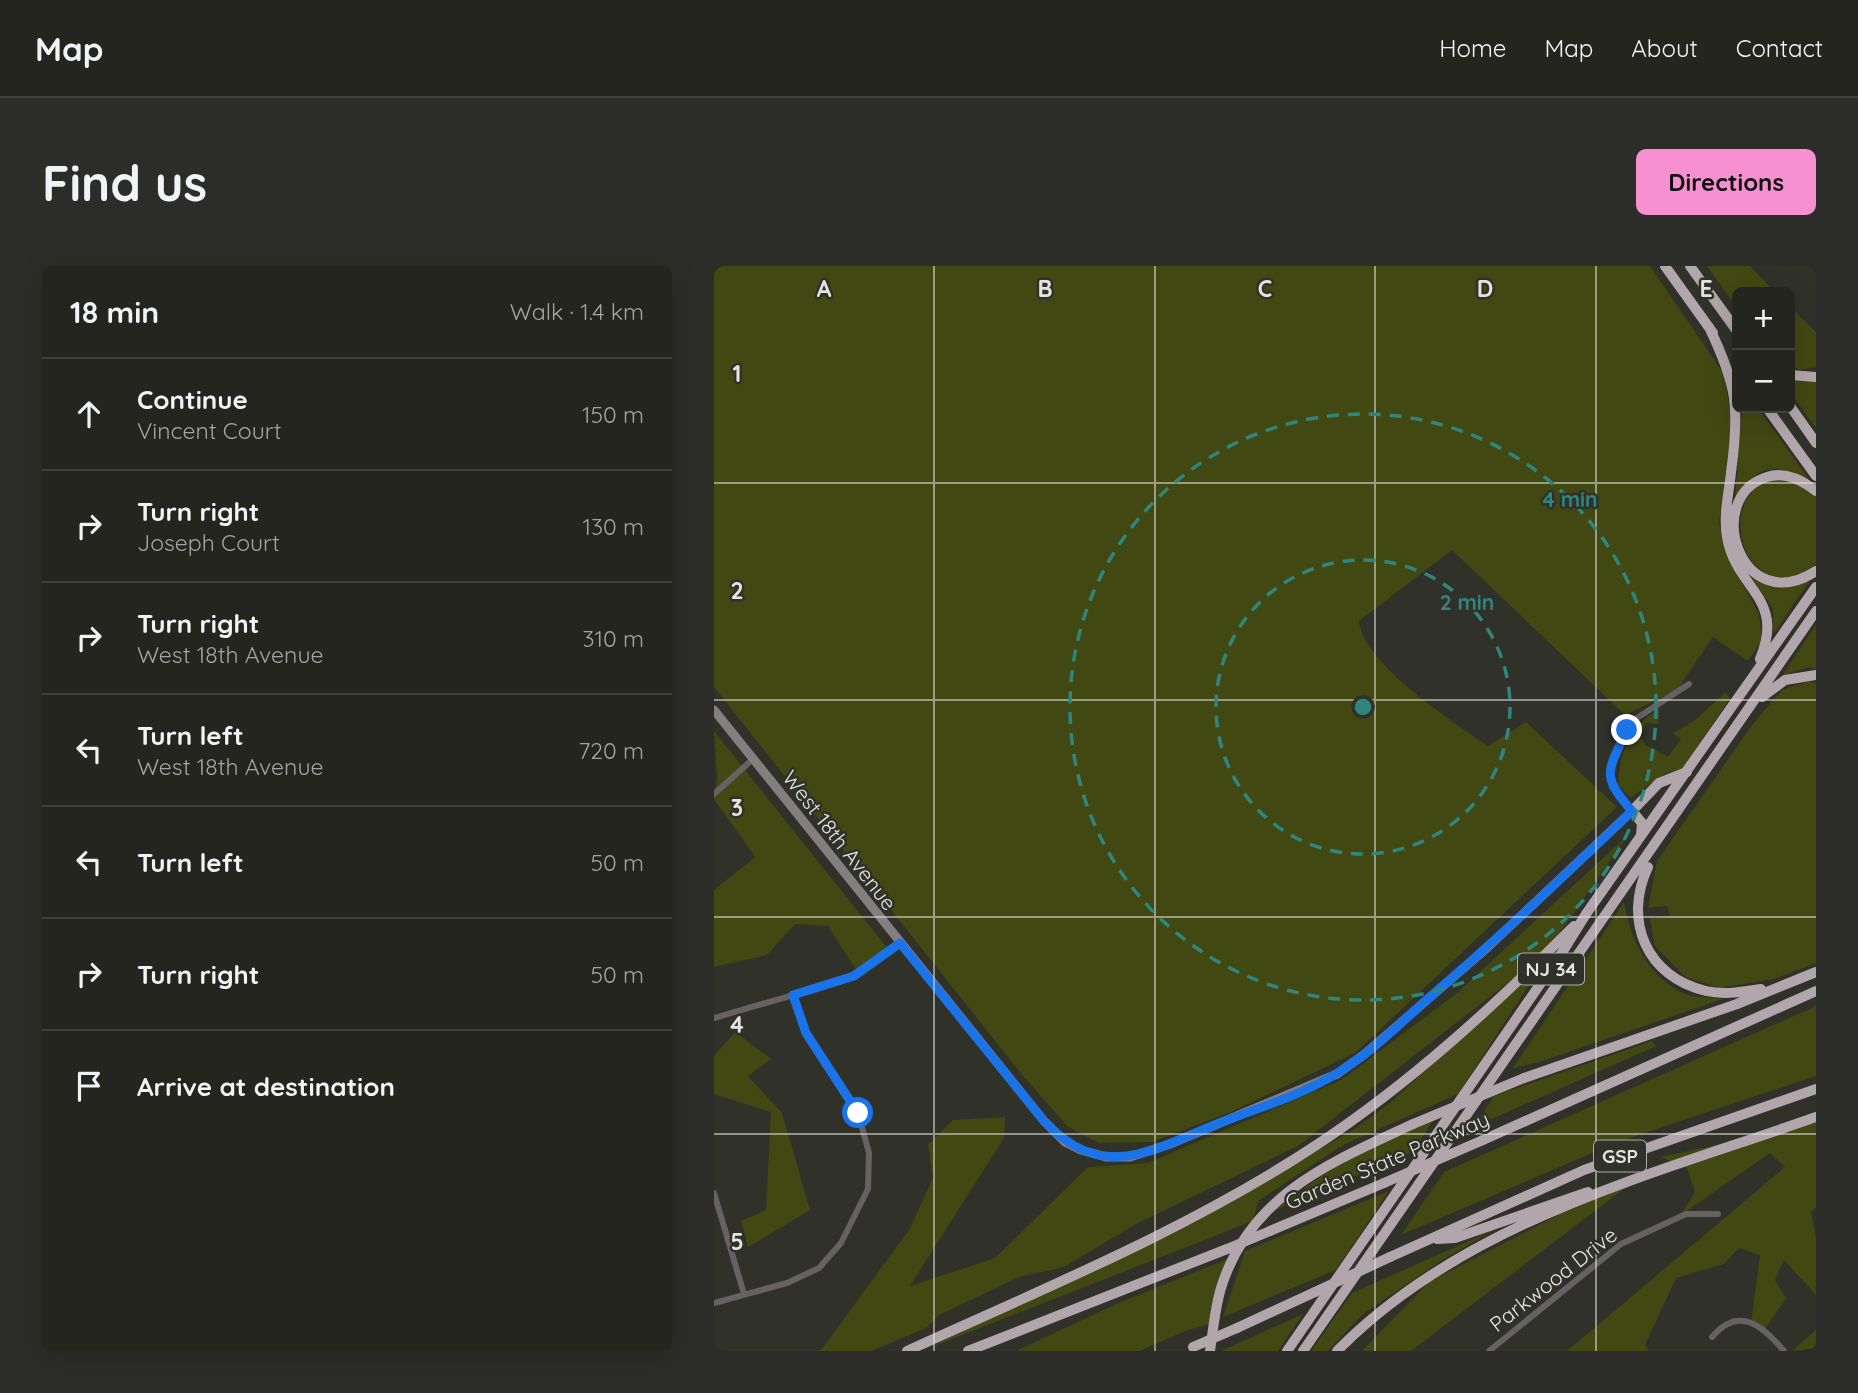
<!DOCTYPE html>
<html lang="en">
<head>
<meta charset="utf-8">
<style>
	body { margin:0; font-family:Quicksand,sans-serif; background:#2c2d28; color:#f1f3f6 }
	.controls { position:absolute; right:21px; top:21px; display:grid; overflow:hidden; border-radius:10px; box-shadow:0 7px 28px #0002 }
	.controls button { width:63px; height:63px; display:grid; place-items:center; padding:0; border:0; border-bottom:2px solid #41423d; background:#24251f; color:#f1f3f6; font:35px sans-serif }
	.stop { position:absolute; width:21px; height:21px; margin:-16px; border:5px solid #1a73e8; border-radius:50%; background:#fff }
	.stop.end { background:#1a73e8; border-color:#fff; box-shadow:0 2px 7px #0008 }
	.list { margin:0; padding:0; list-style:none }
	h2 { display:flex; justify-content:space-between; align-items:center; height:91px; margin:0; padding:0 28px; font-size:30px }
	h2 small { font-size:23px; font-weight:400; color:#a3a5a4 }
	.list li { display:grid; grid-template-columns:46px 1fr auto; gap:21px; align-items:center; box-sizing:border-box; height:112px; padding:0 28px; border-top:2px solid #41423d }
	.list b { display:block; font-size:26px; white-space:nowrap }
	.list p { margin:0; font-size:23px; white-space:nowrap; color:#a3a5a4 }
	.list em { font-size:23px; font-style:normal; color:#a3a5a4 }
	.icon { flex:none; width:38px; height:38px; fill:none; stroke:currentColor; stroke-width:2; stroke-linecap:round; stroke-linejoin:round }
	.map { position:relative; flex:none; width:1102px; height:1085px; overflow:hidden; border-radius:10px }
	header { display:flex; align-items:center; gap:42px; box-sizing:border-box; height:98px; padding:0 35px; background:#24251f; border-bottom:2px solid #41423d }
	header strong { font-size:33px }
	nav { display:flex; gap:38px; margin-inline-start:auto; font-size:24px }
	.intro { display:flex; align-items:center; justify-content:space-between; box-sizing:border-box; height:168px; padding:0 42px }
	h1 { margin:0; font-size:49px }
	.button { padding:18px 32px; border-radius:10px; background:#f690d0; color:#111; font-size:24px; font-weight:700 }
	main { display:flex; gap:42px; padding:0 42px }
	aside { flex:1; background:#24251f; border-radius:10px; box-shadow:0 7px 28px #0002 }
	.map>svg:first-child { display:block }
	.green { fill:#414812 }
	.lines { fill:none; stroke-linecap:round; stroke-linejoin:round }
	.street { stroke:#666264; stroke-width:6 }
	.secondary { stroke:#847e81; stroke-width:9 }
	.highway { stroke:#b0a6ab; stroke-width:10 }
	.highway-bridge { stroke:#b0a6ab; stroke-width:10 }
	.route { stroke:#1a73e8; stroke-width:9 }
	.grid { fill:none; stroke:#e3e4df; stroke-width:2; stroke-opacity:0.55 }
	.ring { fill:none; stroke:#2f867f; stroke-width:3.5; stroke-dasharray:12 9 }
	.labels { text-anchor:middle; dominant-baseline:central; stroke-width:5; stroke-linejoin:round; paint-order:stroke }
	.shield { fill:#303129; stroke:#adaea8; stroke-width:2 }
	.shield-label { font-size:19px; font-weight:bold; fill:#e3e4df }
	.street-label { font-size:21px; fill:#e3e4df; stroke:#303129 }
	.grid-label { font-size:23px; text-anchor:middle; font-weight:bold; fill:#e3e4df; stroke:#303129; stroke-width:5; stroke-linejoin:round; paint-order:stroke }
	.centre { fill:#2f867f; stroke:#303129; stroke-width:3.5 }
	.ring-label { font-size:21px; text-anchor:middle; font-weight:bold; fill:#2f867f; stroke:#303129; stroke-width:5; stroke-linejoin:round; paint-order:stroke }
</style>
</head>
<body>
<header>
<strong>Map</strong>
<nav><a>Home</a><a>Map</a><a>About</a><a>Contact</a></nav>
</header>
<div class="intro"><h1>Find us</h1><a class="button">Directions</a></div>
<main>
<aside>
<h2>18 min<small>Walk · 1.4 km</small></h2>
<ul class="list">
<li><svg class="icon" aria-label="ahead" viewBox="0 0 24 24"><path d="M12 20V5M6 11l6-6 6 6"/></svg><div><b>Continue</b><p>Vincent Court</p></div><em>150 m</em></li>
<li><svg class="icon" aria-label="right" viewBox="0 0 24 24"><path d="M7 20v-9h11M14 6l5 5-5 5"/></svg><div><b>Turn right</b><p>Joseph Court</p></div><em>130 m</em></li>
<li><svg class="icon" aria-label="right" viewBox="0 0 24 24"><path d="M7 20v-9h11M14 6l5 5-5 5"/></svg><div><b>Turn right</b><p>West 18th Avenue</p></div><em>310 m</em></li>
<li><svg class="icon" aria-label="left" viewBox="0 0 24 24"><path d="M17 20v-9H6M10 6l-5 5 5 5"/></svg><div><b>Turn left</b><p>West 18th Avenue</p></div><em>720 m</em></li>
<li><svg class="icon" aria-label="left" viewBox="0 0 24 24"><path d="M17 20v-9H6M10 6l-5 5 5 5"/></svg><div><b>Turn left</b></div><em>50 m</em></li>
<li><svg class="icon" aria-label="right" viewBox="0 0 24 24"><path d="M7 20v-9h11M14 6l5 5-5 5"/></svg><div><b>Turn right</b></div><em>50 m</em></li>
<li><svg class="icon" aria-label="arrive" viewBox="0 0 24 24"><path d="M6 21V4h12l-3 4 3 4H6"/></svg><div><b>Arrive at destination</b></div></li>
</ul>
</aside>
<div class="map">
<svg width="1102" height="1085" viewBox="0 0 1102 1085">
	<rect width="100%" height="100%" fill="#303129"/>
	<path class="green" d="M0,0H936L1010,108L1018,156L1005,258L1014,292L1045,348L1048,374L1034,395L999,371L963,424L911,449L738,284L645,355C650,399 738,455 774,480L812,456L903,541L641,787L517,846L438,876L385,877L354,861L309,810L0,421Z
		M993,0H1036L1061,26H1023V42Z
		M1076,41L1102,66V101L1086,104L1076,99Z
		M1076,111L1085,115L1102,114V162L1076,126Z
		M1028,142H1044L1099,219C1064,195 1044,196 1021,234Z
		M1075,213L1102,230V298C1034,349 998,237 1054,215C1060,213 1069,214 1075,213Z
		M1035,308C1058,320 1071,324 1096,314L1059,369V343Z
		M1102,358V403L1096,401L1069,409Z
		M1095,415L1102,417V697L1060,713L1005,722L971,711L940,679L936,652L956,650L953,640L934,642L943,595L1038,459L1068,424Z
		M1011,427L1016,432L967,505L952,507L916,532L904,518C906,486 916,458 946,443L944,458L933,457L926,468L931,479L954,491L967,473L959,467L980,455Z
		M0,465L174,683L144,707L114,660L81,658L53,689L0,701V624L41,591L0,533L3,512Z
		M913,570L832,687L584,880L422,958L350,1001L305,1011L225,1049L212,1062L157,1085H103L108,1083L195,964L219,912L214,879L239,854L291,851L290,872L196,1020L281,992L374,901L434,897L627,814L743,727Z
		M910,636C917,674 933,710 971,728C981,732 998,731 1009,733L825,796L799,802Z
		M830,696L744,828L629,879L544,935L539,955L215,1082L554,914L639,864L676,837Z
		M1102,740V810L904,876L687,969L730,906Z
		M21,766L57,793L34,810L68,847L96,944L34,981L27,955L52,944L57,846L0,828V790Z
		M938,775L942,780L760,861L780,830Z
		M720,853L700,885L555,947L622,900Z
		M1102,857V941L1097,946L1102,971V1029L1070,994L1061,1014L1072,1032L1051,1063L1037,1057L1046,989L1025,982L1010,998L962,1012L931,1079L935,1085H853L1071,901L1056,887L967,949L981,926L973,902L947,891Z
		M911,922L697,1085H648L715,1016L846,948Z
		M675,925L622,1004L509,1051L531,985Z
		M782,963L730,993L649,1048L614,1085H597L638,1027Z
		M516,992L495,1058L474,1064L425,1085H302L402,1038Z
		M589,1048L564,1085H507Z
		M1102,1064V1082L1078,1085Z"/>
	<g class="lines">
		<path class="street" d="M0,528L39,493
			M918,545L898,521L896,508L901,490L920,454L975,418
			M0,752L131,714L186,677
			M0,927L30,1028
			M0,1037L73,1017L105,1002L127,977L154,923L155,887L144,847L92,767L79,729
			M998,1071C1025,1039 1049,1060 1070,1085
			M775,1085L907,978L972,948H1004"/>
		<path class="secondary" d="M0,444L330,855L351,876L367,884L392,891H416L456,878L623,808L652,787L775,680L918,545"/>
		<path class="highway" d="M951,0L999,67
			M976,0L1023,65
			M995,61C1023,119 1026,142 1017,206C1015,227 1009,249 1013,271C1022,324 1072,331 1046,393
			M1076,109L1102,111
			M1076,140L1102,177
			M1053,142L1102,210
			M1102,225C1088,214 1071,205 1053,211C988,231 1026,354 1102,305
			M1048,431L1071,414L1102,409
			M927,569L928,557L918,545L945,517L973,506
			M934,601C909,654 932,711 992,725C1010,729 1029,726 1047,723
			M810,812L1023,738L1102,706
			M769,874L1102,725
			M556,965L670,917
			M723,973L741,972L874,926
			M676,991L870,904L1102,823
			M523,1062L601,1026
			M193,1085C331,1022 475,963 601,880C697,817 780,740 860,660
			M254,1085L513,983
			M496,1085C499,1064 501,1042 507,1022C536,928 618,896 699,858
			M573,1085L849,685L872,648L1102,321
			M589,1085L1102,345
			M623,1085C751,955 935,910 1102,851"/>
		<path class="highway-bridge" d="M699,858L810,812
			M670,917L769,874
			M513,983L556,965
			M601,1026L676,991
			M479,1081L523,1062"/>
	</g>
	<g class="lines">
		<path class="route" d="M144,847L92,767L79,729L140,710L186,677L330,855C386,915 434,887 498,860C540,843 587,830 625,806C658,786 686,757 715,732C785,672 851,609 918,545C886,509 894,505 913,464"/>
	</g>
	<path class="grid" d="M220,0V1085M441,0V1085M661,0V1085M882,0V1085M0,217H1102M0,434H1102M0,651H1102M0,868H1102"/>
	<g class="ring">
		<circle cx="649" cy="441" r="147"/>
		<circle cx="649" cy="441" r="293"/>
	</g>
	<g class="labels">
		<g class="shield">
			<rect x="804" y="687.5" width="66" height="31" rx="5"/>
			<rect x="880" y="874.5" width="52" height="31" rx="5"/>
		</g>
		<g class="shield-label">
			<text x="837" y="703">NJ 34</text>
			<text x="906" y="890">GSP</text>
		</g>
		<g class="street-label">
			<text transform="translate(126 574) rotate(52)">West 18th Avenue</text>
			<text transform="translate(673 894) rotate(-23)">Garden State Parkway</text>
			<text transform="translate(839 1013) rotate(-38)">Parkwood Drive</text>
		</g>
	</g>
	<g class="grid-label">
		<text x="110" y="31">A</text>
		<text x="331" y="31">B</text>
		<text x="551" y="31">C</text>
		<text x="771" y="31">D</text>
		<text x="992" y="31">E</text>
		<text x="23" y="116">1</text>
		<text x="23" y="333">2</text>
		<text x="23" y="550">3</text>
		<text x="23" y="767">4</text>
		<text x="23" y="984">5</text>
	</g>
	<circle cx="649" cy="441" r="10" class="centre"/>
	<g class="ring-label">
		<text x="856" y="241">4 min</text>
		<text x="753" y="344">2 min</text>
	</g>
</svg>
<div class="controls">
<button>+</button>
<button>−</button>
</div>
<div class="stop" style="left:144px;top:847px"></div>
<div class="stop end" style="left:913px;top:464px"></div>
</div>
</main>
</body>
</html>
